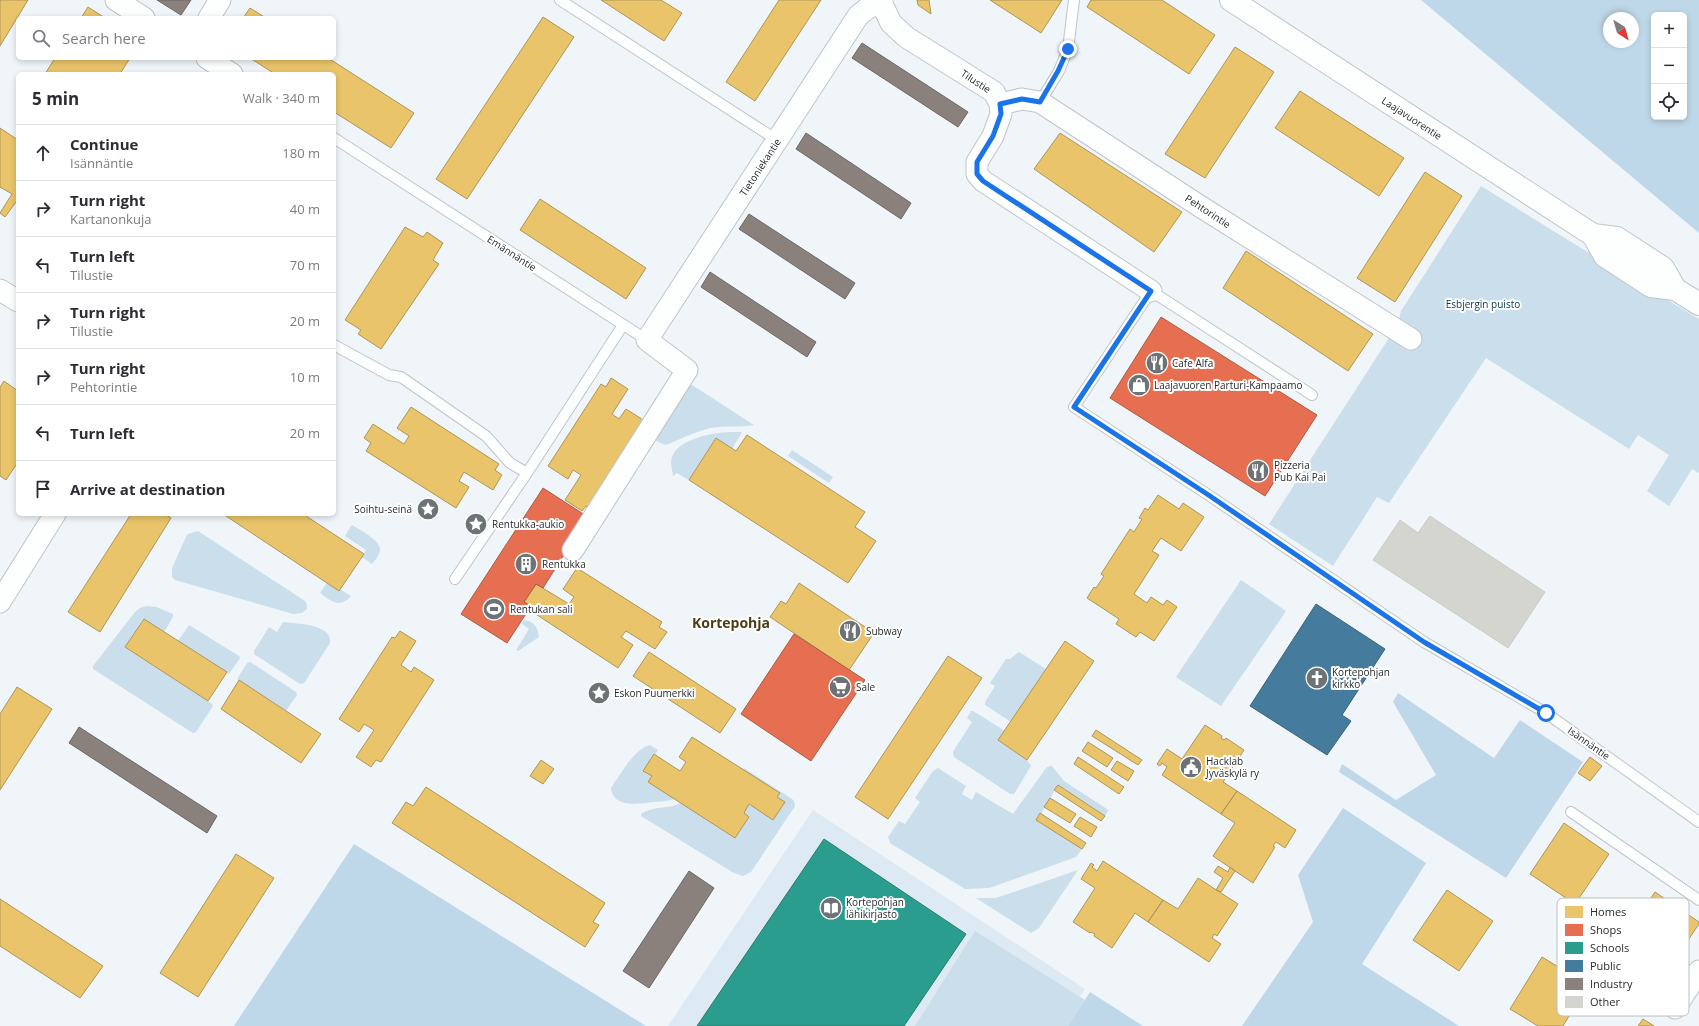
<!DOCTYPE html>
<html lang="en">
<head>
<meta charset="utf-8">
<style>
	body { margin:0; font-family:"Open Sans",sans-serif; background:#f7f7f7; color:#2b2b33 }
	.controls { position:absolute; right:12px; top:12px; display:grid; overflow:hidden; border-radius:6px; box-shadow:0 2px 6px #0003 }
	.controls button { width:36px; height:36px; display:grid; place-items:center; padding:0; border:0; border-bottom:1px solid #e1e1e2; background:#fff; color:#2b2b33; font:20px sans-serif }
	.compass { position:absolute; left:1603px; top:12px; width:36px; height:36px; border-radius:50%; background:#fff; box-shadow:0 2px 6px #0003; rotate:143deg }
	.stop { position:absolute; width:12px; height:12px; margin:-9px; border:3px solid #1a73e8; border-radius:50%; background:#fff }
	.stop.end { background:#1a73e8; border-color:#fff; box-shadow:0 1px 4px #0008 }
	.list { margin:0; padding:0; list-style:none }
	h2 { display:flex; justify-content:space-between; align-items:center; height:52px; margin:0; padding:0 16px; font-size:17px }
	h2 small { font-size:13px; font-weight:400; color:#7c7c81 }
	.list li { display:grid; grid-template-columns:26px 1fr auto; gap:12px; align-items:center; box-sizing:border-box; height:56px; padding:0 16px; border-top:1px solid #e1e1e2 }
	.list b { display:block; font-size:15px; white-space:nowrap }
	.list p { margin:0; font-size:13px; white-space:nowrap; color:#7c7c81 }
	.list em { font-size:13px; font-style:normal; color:#7c7c81 }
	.icon { flex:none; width:22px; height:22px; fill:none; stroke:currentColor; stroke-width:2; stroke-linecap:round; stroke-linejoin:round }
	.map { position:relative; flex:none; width:1699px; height:1026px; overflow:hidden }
	.search { position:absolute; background:#fff; box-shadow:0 2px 6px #0003; left:16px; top:16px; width:320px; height:44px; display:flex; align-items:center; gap:10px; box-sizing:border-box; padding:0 14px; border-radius:6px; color:#7c7c81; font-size:15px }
	.panel { position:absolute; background:#fff; box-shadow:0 2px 6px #0003; left:16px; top:72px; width:320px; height:444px; border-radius:6px }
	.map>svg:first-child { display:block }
	.built { fill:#ddeaf3 }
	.green { fill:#cadeeb }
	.forest { fill:#bfd8e9; fill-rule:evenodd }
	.homes { fill:#e9c46a; stroke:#af9658 }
	.shops { fill:#e76f51; stroke:#ad5b46 }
	.schools { fill:#2a9d8f; stroke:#297b72 }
	.public { fill:#457b9d; stroke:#3c637c }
	.industry { fill:#8a817c; stroke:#6c6765 }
	.building { fill:#d5d5cf; stroke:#cacbcb }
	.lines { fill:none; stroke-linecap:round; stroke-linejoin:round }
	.service-casing { stroke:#c0c5c8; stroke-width:12 }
	.minor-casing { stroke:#c0c5c8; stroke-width:23 }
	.secondary-casing { stroke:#c0c5c8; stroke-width:24 }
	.service { stroke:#fdfefe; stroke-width:10 }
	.minor { stroke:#fdfefe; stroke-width:21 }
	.secondary { stroke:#fdfefe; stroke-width:22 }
	.route { stroke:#1a73e8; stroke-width:5 }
	.labels { text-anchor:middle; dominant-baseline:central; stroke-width:4; stroke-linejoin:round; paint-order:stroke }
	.street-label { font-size:10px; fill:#272b2e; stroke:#fff }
	.park-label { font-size:10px; fill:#003752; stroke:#fff }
	.poi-label { font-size:10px; fill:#272b2e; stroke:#fff; text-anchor:start }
	.district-label { font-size:14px; font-weight:bold; fill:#4c3d15; stroke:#fff }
	.key { fill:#fff; stroke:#bebfc0; stroke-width:1 }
	.key-label { font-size:11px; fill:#272b2e }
</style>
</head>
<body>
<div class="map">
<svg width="1699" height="1026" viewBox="0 0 1699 1026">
	<rect width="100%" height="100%" fill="#eff5f9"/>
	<path class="built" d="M813,810L1085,989L1060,1026H668Z"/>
	<path class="green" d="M1481,186L1563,237L1699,319V473L1692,469L1669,506L1647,491L1669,455L1638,435L1629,449L1486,358L1389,503L1377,497L1333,566L1269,524L1398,324L1401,311Z
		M692,385L754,425C739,428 725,425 710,428C695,432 680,439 666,445L656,441L654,433L683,390Z
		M729,432H742L732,449L716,438L689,480L677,473L673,476C672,469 670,463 672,457C678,439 712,433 729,432Z
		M792,450L833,477L829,483L788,456Z
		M352,525C359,529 381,541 380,550C380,555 375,560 372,564L362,557L366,550L345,536Z
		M198,531L305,601L307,605V609L302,613L293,614L175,580L172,577V568L186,537L188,534Z
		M1241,580L1286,611L1221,706L1176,677Z
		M327,583L339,591L340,589L351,596C339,609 331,601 320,593Z
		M147,606L156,607L173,614V617L164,632L143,619L125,647L212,704L213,706L196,732L193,733L93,669V666L135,612L140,608Z
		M524,620C534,621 538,628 539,637L518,651L516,650L529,629L522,624Z
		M283,622C297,624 333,624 330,643L304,683L300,684L254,654V651L269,627L277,632Z
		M189,625L239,656L240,658L229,674L178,641Z
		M1019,652L1046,669L1011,722L985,705V702L995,686L990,683L1006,659H1010Z
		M250,662L296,692L297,695L286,711L237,679L247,663Z
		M971,711H973L1005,731L998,740L1027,760L1031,766L1014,794H1010L954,757L953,752L972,722L967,718Z
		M650,745L658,750L644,771L652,776L649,781L675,799C668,801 660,802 653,802C638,804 613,808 611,788C621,774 634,749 650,745Z
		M1052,766L1064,781L1107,809L1108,811L1105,816L1058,785L1037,820L1082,849L1076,857L989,888L965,889L890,843L888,837L899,821L905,824L920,802L915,798L933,771L938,768L966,786L962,794L972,800L976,792L1013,814L1047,767Z
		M744,768L792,799L794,801L795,806L751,872L743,876L732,872L641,816V814C652,806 669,809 681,803L735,838L749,817L744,813L749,804L773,819L777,797L779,794L743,770Z
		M1078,870L1039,928L1031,933L976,898H996Z
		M975,931L1085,1000L1068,1026H915Z"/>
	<path class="forest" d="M1421,0H1699V233ZM1654,15H1684V117H1654ZM1609,18H1633V42H1609Z
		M1398,693L1494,758L1520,720L1583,762L1506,878L1339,772L1342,764L1396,800L1436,775L1393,702Z
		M1343,808L1426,863L1362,964L1459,1026H1242L1313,922L1298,875Z
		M354,844L646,1026H234Z
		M1090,992L1143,1026H1068Z"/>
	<path class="homes" d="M0,0H28L0,46Z
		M601,0H661L682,13L664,41Z
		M779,0H821L755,101L726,82Z
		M917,0H929L931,14L918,5Z
		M990,0H1062L1041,33Z
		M1091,0H1162L1215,35L1189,74L1087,7Z
		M88,7L105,18H81Z
		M250,8L266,18H243Z
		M543,17L574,37L467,199L436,179Z
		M1235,47L1274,72L1205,178L1165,154Z
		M55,58H130L120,74H45Z
		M250,58H328L414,113L391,148L334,112V74H275Z
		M1300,91L1404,158L1379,196L1275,128Z
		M0,128L18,140V203L16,202L5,217L0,213L12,194L0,187Z
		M1060,133L1182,212L1154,252L1034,169Z
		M1425,172L1462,196L1395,302L1357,278Z
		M540,199L646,268L626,299L520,230Z
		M405,227L423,237L427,232L443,243L433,260L439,264L381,349L358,334L361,330L345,320Z
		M1246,251L1373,334L1348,371L1223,288Z
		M611,378L628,389L612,414L619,419L626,409L645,421L590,508L586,506L582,511L565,500L581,475L573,470L568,479L548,466L601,384L606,387Z
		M4,381L18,391V462L6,480L0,476V387Z
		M411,407L499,464L495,470L502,475L493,490L464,472L459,481L469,487L456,508L366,451L371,443L364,438L373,424L404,444L409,436L397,428Z
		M747,435L865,512L855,527L876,541L848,583L689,480L716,438L736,451Z
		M1158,495L1179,509L1183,503L1204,517L1181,551L1161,538L1152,551L1159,555L1134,594L1147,603L1151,597L1163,605L1167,600L1177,607L1154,641L1140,632L1136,637L1116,624L1119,619L1087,598L1094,587L1096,588L1104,576L1101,574L1130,529L1134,532L1142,519L1139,518L1145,508L1148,510Z
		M131,514H164L171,518L100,632L68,612Z
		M223,514H303L364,554L339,591Z
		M577,568L662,622L659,627L667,632L655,649L626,631L621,637L633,645L618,668L531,611L533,607L524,602L536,584L569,604L574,597L563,589Z
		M799,583L874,633L849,670L770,617L781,601L786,604Z
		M144,619L227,672L208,701L125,647Z
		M400,631L416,641L401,665L411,672L414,667L434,680L381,762L376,760L371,767L356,757L374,730L364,724L359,732L339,719L392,637L395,638Z
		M1065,641L1094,661L1027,760L998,740Z
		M649,652L736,709L720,733L633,676Z
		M948,656L982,678L888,819L855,797Z
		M239,680L321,734L301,763L221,709Z
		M17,687L52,709L0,790V714Z
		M1205,725L1222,736L1221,738L1224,740L1226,738L1244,750L1223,782L1237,791L1221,814L1162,775L1167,767L1162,763L1160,766L1157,764L1167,749L1182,759Z
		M1096,730L1142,760L1138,765L1092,736Z
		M692,737L780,793L777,797L785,802L773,820L749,804L744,813L749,817L735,838L648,782L652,776L643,771L654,754L680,771L686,762L679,757Z
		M1088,742L1113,758L1107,767L1082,751Z
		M1078,757L1124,787L1119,794L1074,764Z
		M1590,757L1602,766L1590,781L1578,773Z
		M541,760L554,769L543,784L530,776Z
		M1117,761L1134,771L1128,781L1111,770Z
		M1058,785L1105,816L1101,821L1054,790Z
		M426,787L605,903L593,922L599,925L585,947L392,823L406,802L413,806Z
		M1237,791L1296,830L1285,848L1276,842L1273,846L1275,847L1253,883L1213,856L1235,823L1221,814Z
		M1050,798L1076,814L1070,823L1044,807Z
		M1040,813L1086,843L1082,849L1036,820Z
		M1080,817L1097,827L1091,837L1074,826Z
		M1564,823L1609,854L1575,904L1530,874Z
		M236,854L274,878L198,997L160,973Z
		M1103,861L1163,900L1148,922L1135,913L1112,948L1094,936L1095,934L1091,932L1090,933L1073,922L1095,888L1081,879L1091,863L1094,865L1092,867L1097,871Z
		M1218,866L1228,872L1230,867L1235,871L1221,892L1216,890L1223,878L1214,872Z
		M1198,878L1238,904L1217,936L1214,934L1212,938L1221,944L1209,962L1148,922L1163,900L1178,909Z
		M1447,890L1493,921L1459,971L1413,940Z
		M1655,892L1699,922V924L1667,971L1622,940Z
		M0,899L103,966L80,998L0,946Z
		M1542,957L1588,985L1563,1026H1538L1510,1009Z
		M1643,1019L1654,1026H1638Z"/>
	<path class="shops" d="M1161,317L1317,415L1265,496L1110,398Z
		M543,488L588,517L543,588L536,584L524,602L531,606L507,643L461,614Z
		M794,634L865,680L811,761L741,714Z"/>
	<path class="schools" d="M824,839L966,934L904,1026H697Z"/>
	<path class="public" d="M1316,604L1385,649L1342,715L1351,721L1327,755L1250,706Z"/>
	<path class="industry" d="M157,0H191L181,15Z
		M862,43L968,112L958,127L852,58Z
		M806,133L911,203L901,219L796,149Z
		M749,214L855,283L845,299L739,229Z
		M710,272L816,342L807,357L701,287Z
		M79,727L217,816L207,833L69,743Z
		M689,871L714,888L649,988L623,971Z"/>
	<path class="building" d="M1430,516L1545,592L1508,648L1373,560L1400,520L1418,533Z"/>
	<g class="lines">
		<g class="service-casing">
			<path id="service" d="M560,0L777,140
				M1040,102L1059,71L1068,49L1074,0
				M334,138L647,340
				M334,345L389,375L401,377L486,436L510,463L527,473L455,579
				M1312,395L1151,291L1074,407L1210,496L1424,642L1546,713L1699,822
				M527,473L623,325
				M1571,812L1699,900"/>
		</g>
		<g class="minor-casing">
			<path id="minor" d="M116,0L144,18
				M882,0V4L891,23L906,37L994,92L1000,104L1001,114L993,136L977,162V174L983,181L1151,291
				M209,18L220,0
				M207,58L232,74
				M1000,104L1022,99L1040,102L1198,205L1411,339
				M0,290L18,301
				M573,550L687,370L647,340L858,16L869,7L882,4
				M0,602L55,514
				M1675,1008L1699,971"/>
		</g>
		<g class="secondary-casing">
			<path id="secondary" d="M1231,0L1593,235L1605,256L1651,286L1675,289
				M1593,235L1617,238L1663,268L1675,289L1699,304"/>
		</g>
		<use href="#service" class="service"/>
		<use href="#minor" class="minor"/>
		<use href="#secondary" class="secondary"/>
	</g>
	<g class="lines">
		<path class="route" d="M1068,49L1058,71L1040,102L1022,99L1000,104L1001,114L993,136L977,162V174L983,181L1151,291L1074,407L1210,496L1424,642L1546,713"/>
	</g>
	<defs>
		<g id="restaurant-disc" transform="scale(1.15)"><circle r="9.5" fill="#6d7275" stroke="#fff"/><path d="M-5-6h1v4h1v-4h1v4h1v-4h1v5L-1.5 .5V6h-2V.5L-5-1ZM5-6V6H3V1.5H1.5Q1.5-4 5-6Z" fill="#fff"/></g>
		<g id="shop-disc" transform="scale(1.15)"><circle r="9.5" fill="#6d7275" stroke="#fff"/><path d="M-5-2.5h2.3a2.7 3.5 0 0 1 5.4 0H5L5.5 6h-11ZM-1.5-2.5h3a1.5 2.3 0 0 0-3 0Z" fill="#fff"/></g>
		<g id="sight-disc" transform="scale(1.15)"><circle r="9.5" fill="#6d7275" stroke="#fff"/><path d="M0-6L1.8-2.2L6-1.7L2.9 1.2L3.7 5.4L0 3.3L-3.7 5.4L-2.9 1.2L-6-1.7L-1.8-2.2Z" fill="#fff"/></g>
		<g id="building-disc" transform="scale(1.15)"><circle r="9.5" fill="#6d7275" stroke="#fff"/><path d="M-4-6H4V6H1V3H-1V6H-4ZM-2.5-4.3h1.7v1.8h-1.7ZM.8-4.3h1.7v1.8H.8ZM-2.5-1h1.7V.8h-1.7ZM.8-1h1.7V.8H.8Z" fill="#fff"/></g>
		<g id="stadium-disc" transform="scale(1.15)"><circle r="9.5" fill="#6d7275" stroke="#fff"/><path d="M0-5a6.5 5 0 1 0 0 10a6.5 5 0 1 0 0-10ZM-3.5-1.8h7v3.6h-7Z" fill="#fff"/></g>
		<g id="church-disc" transform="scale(1.15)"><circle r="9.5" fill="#6d7275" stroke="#fff"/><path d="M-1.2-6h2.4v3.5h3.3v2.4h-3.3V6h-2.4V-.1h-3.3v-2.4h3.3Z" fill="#fff"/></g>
		<g id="supermarket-disc" transform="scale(1.15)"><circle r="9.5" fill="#6d7275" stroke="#fff"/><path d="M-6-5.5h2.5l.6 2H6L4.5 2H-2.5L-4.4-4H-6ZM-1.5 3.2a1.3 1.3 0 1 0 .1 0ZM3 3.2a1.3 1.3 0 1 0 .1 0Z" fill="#fff"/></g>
		<g id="civic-disc" transform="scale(1.15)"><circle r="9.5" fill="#6d7275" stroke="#fff"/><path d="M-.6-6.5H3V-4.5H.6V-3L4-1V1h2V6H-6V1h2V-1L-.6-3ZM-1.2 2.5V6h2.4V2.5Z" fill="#fff"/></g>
		<g id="library-disc" transform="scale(1.15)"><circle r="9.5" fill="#6d7275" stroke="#fff"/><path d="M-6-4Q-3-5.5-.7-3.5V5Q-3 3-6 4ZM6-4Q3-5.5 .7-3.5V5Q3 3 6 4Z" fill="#fff"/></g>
	</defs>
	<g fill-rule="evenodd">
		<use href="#restaurant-disc" x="1157" y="363"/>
		<use href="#shop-disc" x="1139" y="385"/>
		<use href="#restaurant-disc" x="1258" y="471"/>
		<use href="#sight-disc" x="428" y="509"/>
		<use href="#sight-disc" x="476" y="524"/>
		<use href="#building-disc" x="526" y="564"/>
		<use href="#stadium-disc" x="494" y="609"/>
		<use href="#restaurant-disc" x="850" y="631"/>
		<use href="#church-disc" x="1317" y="678"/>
		<use href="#supermarket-disc" x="840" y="687"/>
		<use href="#sight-disc" x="599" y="693"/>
		<use href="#civic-disc" x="1191" y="767"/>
		<use href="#library-disc" x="831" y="908"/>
	</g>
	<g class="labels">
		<g class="street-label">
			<text transform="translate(976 81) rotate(33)">Tilustie</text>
			<text transform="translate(1412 118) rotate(33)">Laajavuorentie</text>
			<text transform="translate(760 167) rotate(-57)">Tietoniekantie</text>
			<text transform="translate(1208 211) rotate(33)">Pehtorintie</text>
			<text transform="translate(512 253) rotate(33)">Emännäntie</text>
			<text transform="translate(1589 743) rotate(35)">Isännäntie</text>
		</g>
		<g class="park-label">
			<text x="1483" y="304">Esbjergin puisto</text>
		</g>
		<g class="poi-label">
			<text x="1172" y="363">Cafe Alfa</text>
			<text x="1154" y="385">Laajavuoren Parturi-Kampaamo</text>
			<text x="1274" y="465">Pizzeria<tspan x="1274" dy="12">Pub Kai Pai</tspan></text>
			<text x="412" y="509" text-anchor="end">Soihtu-seinä</text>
			<text x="492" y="524">Rentukka-aukio</text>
			<text x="542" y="564">Rentukka</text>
			<text x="510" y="609">Rentukan sali</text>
			<text x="866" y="631">Subway</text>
			<text x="1332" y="672">Kortepohjan<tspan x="1332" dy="12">kirkko</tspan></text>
			<text x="856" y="687">Sale</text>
			<text x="614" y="693">Eskon Puumerkki</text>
			<text x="1206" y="761">Hacklab<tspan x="1206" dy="12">Jyväskylä ry</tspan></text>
			<text x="846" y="902">Kortepohjan<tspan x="846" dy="12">lähikirjasto</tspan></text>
		</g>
		<g class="district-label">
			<text x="731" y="622">Kortepohja</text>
		</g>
	</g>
	<rect x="1557" y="898" width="132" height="118" rx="6" class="key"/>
	<rect x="1565" y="906" width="18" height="12" fill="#e9c46a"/>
	<rect x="1565" y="924" width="18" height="12" fill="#e76f51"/>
	<rect x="1565" y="942" width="18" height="12" fill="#2a9d8f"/>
	<rect x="1565" y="960" width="18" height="12" fill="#457b9d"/>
	<rect x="1565" y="978" width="18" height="12" fill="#8a817c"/>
	<rect x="1565" y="996" width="18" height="12" fill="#d5d5cf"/>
	<g class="key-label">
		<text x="1590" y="916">Homes</text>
		<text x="1590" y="934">Shops</text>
		<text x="1590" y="952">Schools</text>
		<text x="1590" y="970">Public</text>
		<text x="1590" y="988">Industry</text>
		<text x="1590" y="1006">Other</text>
	</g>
</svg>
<div class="controls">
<button>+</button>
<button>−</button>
<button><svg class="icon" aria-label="locate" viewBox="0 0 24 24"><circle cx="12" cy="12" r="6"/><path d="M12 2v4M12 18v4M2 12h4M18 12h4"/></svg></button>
</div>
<svg class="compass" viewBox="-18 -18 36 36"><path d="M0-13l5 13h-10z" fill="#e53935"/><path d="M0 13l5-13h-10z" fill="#7c7c81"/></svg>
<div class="stop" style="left:1546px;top:713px"></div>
<div class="stop end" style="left:1068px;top:49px"></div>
<div class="search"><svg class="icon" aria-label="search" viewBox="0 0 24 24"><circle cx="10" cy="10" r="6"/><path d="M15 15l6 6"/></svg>Search here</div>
<section class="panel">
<h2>5 min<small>Walk · 340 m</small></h2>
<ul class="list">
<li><svg class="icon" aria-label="ahead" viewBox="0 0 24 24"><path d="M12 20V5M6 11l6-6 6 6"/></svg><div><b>Continue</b><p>Isännäntie</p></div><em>180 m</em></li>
<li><svg class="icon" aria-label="right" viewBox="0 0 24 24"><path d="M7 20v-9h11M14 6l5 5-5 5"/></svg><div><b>Turn right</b><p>Kartanonkuja</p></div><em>40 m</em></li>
<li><svg class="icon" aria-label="left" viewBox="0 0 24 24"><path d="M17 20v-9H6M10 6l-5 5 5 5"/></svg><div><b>Turn left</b><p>Tilustie</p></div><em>70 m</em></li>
<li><svg class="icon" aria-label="right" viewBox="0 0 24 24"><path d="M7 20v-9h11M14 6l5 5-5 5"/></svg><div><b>Turn right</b><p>Tilustie</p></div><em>20 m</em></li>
<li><svg class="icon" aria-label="right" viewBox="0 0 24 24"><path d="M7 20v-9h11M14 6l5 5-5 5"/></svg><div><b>Turn right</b><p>Pehtorintie</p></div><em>10 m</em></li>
<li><svg class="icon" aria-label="left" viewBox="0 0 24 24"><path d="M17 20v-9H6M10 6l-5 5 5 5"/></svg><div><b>Turn left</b></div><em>20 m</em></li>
<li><svg class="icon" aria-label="arrive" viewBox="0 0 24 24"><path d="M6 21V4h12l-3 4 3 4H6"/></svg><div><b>Arrive at destination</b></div></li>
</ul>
</section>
</div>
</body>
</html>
